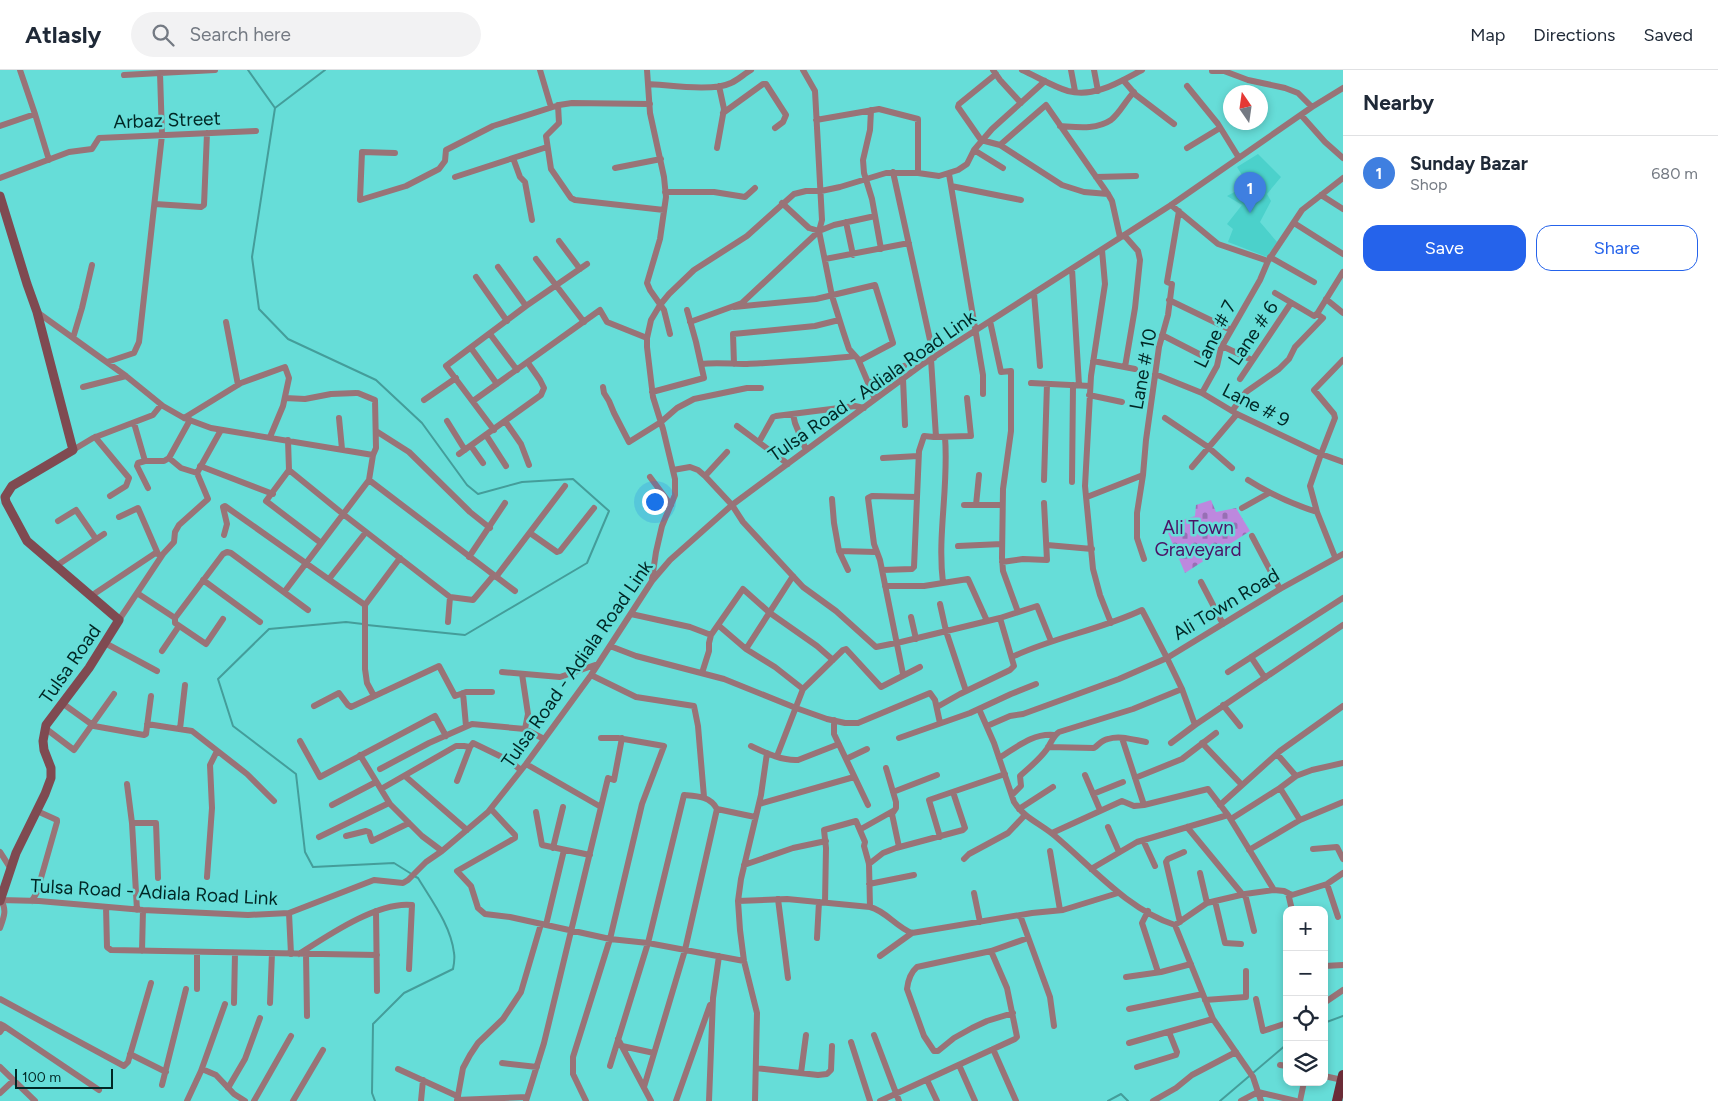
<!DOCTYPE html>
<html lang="en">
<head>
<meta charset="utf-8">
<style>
	body { margin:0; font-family:Figtree,sans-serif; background:#f2f2f3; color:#1f2937 }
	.controls { position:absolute; right:15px; bottom:15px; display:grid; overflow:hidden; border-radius:10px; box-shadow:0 2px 8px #0003 }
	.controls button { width:45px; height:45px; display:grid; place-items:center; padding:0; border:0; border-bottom:1px solid #e0e1e3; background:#fff; color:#1f2937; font:25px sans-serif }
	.compass { position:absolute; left:1223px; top:15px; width:45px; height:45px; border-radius:50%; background:#fff; box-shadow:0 2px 8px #0003; rotate:347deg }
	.scale { position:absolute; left:15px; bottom:12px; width:98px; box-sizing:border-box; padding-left:5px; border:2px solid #002725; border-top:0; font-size:14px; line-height:18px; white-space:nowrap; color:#002725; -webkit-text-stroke:4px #66ddd8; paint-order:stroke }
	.you { position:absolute; left:654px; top:431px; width:18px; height:18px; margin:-12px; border:4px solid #fff; border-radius:50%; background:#1a73e8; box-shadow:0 0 0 8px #1a73e833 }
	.badge { display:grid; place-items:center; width:32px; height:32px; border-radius:50%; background:#2563eb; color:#fff; font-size:16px; font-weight:700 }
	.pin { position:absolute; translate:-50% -41px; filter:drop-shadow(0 1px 2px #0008) }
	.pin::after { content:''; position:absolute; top:26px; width:18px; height:15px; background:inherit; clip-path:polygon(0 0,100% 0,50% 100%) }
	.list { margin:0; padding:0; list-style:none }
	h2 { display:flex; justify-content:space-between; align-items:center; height:65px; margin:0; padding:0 20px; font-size:21px }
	h2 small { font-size:16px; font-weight:400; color:#747a83 }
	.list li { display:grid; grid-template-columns:32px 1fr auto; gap:15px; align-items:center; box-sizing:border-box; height:75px; padding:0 20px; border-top:1px solid #e0e1e3 }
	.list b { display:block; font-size:19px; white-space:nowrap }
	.list p { margin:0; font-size:16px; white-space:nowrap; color:#747a83 }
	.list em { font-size:16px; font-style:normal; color:#747a83 }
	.actions { display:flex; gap:10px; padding:15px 20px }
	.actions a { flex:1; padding:11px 0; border:1px solid #2563eb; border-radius:15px; text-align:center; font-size:18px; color:#2563eb }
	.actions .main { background:#2563eb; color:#fff }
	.icon { flex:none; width:28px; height:28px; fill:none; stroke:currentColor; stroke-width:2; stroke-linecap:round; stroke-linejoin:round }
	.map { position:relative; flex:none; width:1343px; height:1031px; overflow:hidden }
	header { display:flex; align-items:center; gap:30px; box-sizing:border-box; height:70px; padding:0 25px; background:#fff; border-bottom:1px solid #e0e1e3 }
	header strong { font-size:24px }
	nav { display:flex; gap:28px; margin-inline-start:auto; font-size:18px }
	.search { width:350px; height:45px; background:#f2f2f3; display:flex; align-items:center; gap:12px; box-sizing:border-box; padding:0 18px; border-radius:28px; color:#747a83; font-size:19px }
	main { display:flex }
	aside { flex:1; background:#fff }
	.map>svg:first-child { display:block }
	.built { fill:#4bd1cb }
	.cemetery { fill:url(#cemetery-stones) }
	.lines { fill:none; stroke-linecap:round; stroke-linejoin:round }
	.stream { stroke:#449d9a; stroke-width:2 }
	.street { stroke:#997377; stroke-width:6 }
	.secondary { stroke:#7f4a51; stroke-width:9 }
	.primary { stroke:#6b2c37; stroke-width:10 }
	.labels { text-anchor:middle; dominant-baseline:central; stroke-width:5; stroke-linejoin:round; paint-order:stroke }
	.street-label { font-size:19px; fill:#002725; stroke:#66ddd8 }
	.park-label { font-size:19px; fill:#4b1466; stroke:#66ddd8 }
</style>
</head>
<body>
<header>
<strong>Atlasly</strong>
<div class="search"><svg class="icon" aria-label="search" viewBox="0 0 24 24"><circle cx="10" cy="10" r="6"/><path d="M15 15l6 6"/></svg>Search here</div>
<nav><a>Map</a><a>Directions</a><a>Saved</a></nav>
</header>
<main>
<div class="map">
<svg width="1343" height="1031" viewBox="0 0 1343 1031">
	<defs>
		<pattern id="cemetery-stones" width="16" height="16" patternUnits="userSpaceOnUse" patternTransform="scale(1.25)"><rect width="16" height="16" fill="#bd88de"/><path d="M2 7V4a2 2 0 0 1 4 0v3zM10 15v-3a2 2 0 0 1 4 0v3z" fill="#976fb4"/></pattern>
	</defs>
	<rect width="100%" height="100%" fill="#66ddd8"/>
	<path class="built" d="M1258,84L1281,107L1267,124L1271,131L1260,152L1277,172L1267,187L1228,172L1233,159L1227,154L1242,135L1227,126L1248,115L1237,97Z"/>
	<path class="cemetery" d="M1211,430L1216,442L1236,438L1250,461L1185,503L1165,456L1195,446L1196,435Z"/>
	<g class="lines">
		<path class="stream" d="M248,0L275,38L252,187L259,239L288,269L376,310L422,353L467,415L478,424L522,412L573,409L609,441L587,493L465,565L367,555
			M275,38L325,0
			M363,554L346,552L269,559L218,609L233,656L296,704L305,782L313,797L394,793L410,803
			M1324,953L1343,946
			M375,1031L372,1023L373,954L404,923L453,899C454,894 455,888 454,883C451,856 432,831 418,808L414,806
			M1108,1031L1121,1024L1128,1031
			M1220,1031L1287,974"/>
		<path class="street" d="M20,0L35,44
			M540,0L551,37
			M647,0L650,43L664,107L666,127L660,169L647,213L650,220L664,240L670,264
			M803,0L815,21L822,150L819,161L832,226L843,261L849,279L858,289L875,329
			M993,0L1000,10L1021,33
			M1022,0C1036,6 1054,17 1068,21C1095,28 1119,12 1142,0
			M1071,0L1075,21
			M1094,0L1098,21
			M1212,1H1224L1248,10L1285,18L1298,23L1312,37
			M160,3L215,0
			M996,4L959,34L958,37L981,70L1000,75L1062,115L1084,122L1108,124
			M1123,10L1136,25L1174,54
			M648,14C669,15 713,22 731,13C738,10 744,4 751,0
			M1187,16L1218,54L1239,88
			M558,35L559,53L546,66L551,99L571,128L575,130L664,140
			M871,40L870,60L863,90L864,103L872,129L881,179
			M723,43L763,14H766L786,45L783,52L775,58
			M1301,45L1325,72L1343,88
			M816,50L879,39L918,49V103
			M0,56L35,44L49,90
			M1060,56C1077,57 1096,60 1111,50C1120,43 1126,30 1134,22
			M1000,75L1046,35L1108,124L1112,131L1120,167
			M717,78L724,39L719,16
			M1187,78L1220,58
			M974,80L1003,98
			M395,83L362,82L360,130L406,116L439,99L445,91L446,80L493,56L559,35L572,33L650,34
			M513,88L520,107L525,112L532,150
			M615,98L661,89
			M893,102L934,288
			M949,104L983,305V324
			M455,107L547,77
			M1096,107L1136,106
			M0,108L69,82L92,79L99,68L256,61
			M951,116L1021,130
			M665,122H714L745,127L755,118
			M1321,125L1343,139
			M782,133L809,158L819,161
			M155,134L201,137L204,135L207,63
			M1171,135L1218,174L1268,191L1302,140L1343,108
			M846,152L853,185
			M1294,153L1343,184
			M1124,165L1138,181L1140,190L1135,238L1125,297
			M559,171L580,199
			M1102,180L1105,214L1091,306L1085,416L1093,499L1100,525L1111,553
			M1270,187L1314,212
			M536,189L584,252
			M825,189L909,173
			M498,197L526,236
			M1072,199L1079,315
			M476,207L507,251
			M1034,223L1040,296
			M1275,223L1314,246L1318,243
			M1326,229L1343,243
			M1169,230L1231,260
			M734,237L816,229L875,215L893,273L859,291
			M37,242L126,306L163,336L184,348L211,358L373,385L369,410L285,521
			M990,251L1001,302L1011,301V361L1003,419L1002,488L1003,501L1018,542
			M226,252L238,315
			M690,252L742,233L819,161L834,155L875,146
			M490,264L517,300
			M1162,265L1201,285
			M73,268L82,238L92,195
			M1222,276L1252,290
			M471,278L497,314
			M931,289L936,367
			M1093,291L1135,299
			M107,292L134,283L139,272L162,65L160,3L124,5
			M701,294C716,292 732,294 747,294C783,292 820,290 855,286
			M734,294L733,264L815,256L839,250
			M1155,304L1202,323L1237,344L1321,384L1343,392
			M903,309L905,355
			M1240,309L1291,233
			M869,313L904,296
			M1031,313L1090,316
			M83,317L126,306
			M603,317L604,323L609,331L614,343L629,372L661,352L677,338L694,329L747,318H761
			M652,322L704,308L696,272L687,240
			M358,323L375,330L376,378L373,385
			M1202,323L1217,296L1221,278L1260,210L1268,191
			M1089,325L1122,332
			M285,328L305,329L331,324L356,323
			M424,330L456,308
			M473,331L600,240L607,252L647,268
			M1232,341L1246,322L1279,299L1289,289L1295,277L1323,248L1317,244L1343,202
			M793,344L795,353L806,380
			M184,348L241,313L285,297L289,308L283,336L270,367
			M339,348L342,379
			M1165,348L1208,377L1232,398
			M447,351L465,380
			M505,351L521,374L529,395
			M134,353L145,391H164L169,388L190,350
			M737,356L788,394
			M494,360L446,296L526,236L587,194
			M376,361L409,382L470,442L490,458
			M486,365L506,396
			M95,367L129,408L126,416L110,426
			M288,370L289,400L266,431L321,473
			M759,372L773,347L776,346L855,336L864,338
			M471,376L483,393
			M73,380L93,368L153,345L161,335
			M459,384L541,325L544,318L540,310L528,293
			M169,388L181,398L197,403
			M883,388L918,386
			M145,391L138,393L137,396L148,418
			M200,396L273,424
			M1192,397L1237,344
			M289,400L343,444L450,527L473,530L494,505
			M673,400L690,397L698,400L705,406L732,435L743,452L803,517L836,541L876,577L901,572L1000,548L1014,596L1010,600L960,624L937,637
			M1143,405L1137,443V468L1144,489
			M705,406L727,382
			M650,407L671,435
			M369,410L515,521
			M1044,410L1047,314
			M1248,410C1270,424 1292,434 1317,442L1335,487
			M1072,412L1073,315
			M1087,427L1143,405L1146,370L1159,277L1168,245L1172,214L1167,212L1179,141
			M832,429L834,453L839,481L848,500
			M964,435H1002
			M976,435L979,405
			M1242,438L1269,423
			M1317,442L1310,416L1321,384L1335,348L1334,344L1314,320L1343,290
			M119,447L138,438L158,484
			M58,451L76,440L96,469
			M530,463L557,482L560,481L594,438
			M224,465L227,454L223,437L225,436L365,535L400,488
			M1252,466L1280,519
			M1047,475L1092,479
			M958,476L1002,474
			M839,481L876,482
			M469,487L505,433
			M1002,492L1023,489L1047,490L1044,433
			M56,496L104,464
			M882,500L912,499L914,497L919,381L924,366L934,367L971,366L967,328
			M496,507L565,416
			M329,509L366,462
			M652,509L656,482L662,456L675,425V409L663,359L653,327L647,277V268L651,250L660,235L669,224L694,200L747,166L794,124L806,121H821L840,117L886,103H918L939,106L958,100L967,94L974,80L992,59L1045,11
			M203,510L260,552
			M1201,512L1223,554
			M943,513C937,465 949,416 945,367
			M885,516H924L968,509L987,551
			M137,523L175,548V553L206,574L223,549
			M91,526L157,482
			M940,534L946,561L966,621
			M365,535V599L367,613L374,626
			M631,544L690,557L711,565
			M911,547L916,569
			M175,548L223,484L227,482L231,483L308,540
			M1000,548L1037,536L1051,571
			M119,550L163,484L174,472L175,462L179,455L208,429L197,403L221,360
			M448,552L450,527
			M718,555L746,579L775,597L803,619
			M105,573L157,601
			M610,576L636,586L724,609L796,638L827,649L845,653H858L930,623L935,630L940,653
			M746,579L793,506
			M162,581L179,556
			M1012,587C1054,567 1100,560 1142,540L1167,588L1280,519L1343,484
			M1251,587L1265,608
			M502,602L560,607L598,594
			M1228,602L1343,528
			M702,603L709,581V573L711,565L743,519L770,543L817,576L833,590
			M522,604L528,644L525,659
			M903,604L880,490L874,474L868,428L872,426L917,427
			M591,605L636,627L694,636L698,656L704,727
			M463,623L466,656
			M62,633L94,656L144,665L146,664L151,626
			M1223,635L1240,656
			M314,636L339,623L348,635L351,637L439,596L455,626L466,622H492
			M979,639L994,673L1014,732C1024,748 1041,754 1055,766C1093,798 1127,839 1175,855
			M834,650V664L868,735
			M147,654L192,661L247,704L274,731
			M987,656L1010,646L1023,644L1119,609L1167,588L1182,619L1195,655L1343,555
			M45,658L74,680L114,624
			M180,659L185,615
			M899,668L970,643L1011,624L1036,614
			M1122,668L1144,735L1208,719L1228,745L1274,820
			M300,671L320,707L435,646L446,666
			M1171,673L1195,655
			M1202,673L1242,715
			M751,676C766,683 782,691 798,690L839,674
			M1048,677L1094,678C1099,675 1101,670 1108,669C1120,665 1134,670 1146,672
			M1277,684L1296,706L1312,700L1343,693
			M360,685L390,734L422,766L442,781
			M777,686L803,619L843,580L846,579L881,617L920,597
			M999,688C1017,677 1033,663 1054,665
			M846,689L867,679
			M526,694L601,737
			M886,698L896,732V738L892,744L899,777
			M380,699L429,673L472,654L525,659L544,669
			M1085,705L1100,740
			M405,706L467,760
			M1296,706L1280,718L1300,750
			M1135,708L1182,689L1216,663
			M457,711L470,677L473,673L508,690L521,700
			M127,714L132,753L137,840
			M381,719L456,676H464L470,677
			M893,722L937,705
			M1093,724L1123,712
			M1012,725L1021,716L1020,706C1030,697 1040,689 1047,679C1051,673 1053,666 1059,662L1133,639L1182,619
			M759,734L854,707
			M332,735L376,712
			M1220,735L1280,681L1343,636
			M491,739L515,765V768L457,801L471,816L478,838L485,844L510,847L610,869L648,873L744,891
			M1019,739L1053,717
			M536,742L542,775L590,785
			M1231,749L1280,718
			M132,753H156L158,808
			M1108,757L1119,782
			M1187,757L1243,825
			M861,759L893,741
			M1052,763L1122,731L1134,736L1144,735
			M346,766L366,761L369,762L372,771L409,753
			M319,767L389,733
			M940,767L929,730L1005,704
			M1143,770L1155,796
			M553,778L563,737
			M1313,779L1337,777L1343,789
			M1249,780L1300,750L1343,732
			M1050,781L1060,840
			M0,782L11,799
			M964,789L969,784L1008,763L1025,745
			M869,794L883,783L896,778L963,760L965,758L953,722
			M744,795L793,778L826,771
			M1091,799L1137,772L1228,745
			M1200,803L1207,833
			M207,807L212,738L210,695L217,681
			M869,814L914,805
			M1327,814L1338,847
			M974,823L980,852
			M1288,823L1292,840
			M1245,824L1254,861
			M778,829L788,908
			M1,830L39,831L143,840L248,845L289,843L374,810L403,813L408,810L426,792L442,781L488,742L526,694L591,605L652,511L670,490L732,435L920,296L1171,135L1312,37L1343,18
			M32,831L37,822L57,752V750L37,741
			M738,831L787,829L870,837C886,841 896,857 912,863L1032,843L1063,840L1118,823
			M1215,831L1225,873L1241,874
			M825,832L826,778L824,760L856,751L865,772L864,776L869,794L870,837
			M106,837L107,877L111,880L377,885
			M376,841L377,921
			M1148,841L1142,853L1158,902
			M289,843L291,884
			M1020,845L1050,927L1054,956
			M1180,852L1166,792L1168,789L1184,782
			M546,855L564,780
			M0,858C4,847 7,840 1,830
			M817,868L819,832
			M142,881L143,840
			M299,884C327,866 378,831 412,835L409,899
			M306,884L307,946
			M880,886L912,863
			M1324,896L1343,895
			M1126,907L1161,902L1191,894
			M197,919V882
			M0,929L124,996L128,992L151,913
			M1256,929L1263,961L1287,953
			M1205,930L1246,927V901
			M234,933L235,883
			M270,933L272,883
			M1324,933L1343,920
			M1129,939L1203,924
			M1013,943L987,951L972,958L954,968L938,981H934L924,966L907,919C908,910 910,903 917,897L991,881L1028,868
			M0,954L4,956L0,962
			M4,956L99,1020
			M874,965L899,1031
			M618,969L651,1031
			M851,972L870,1031
			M1129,973L1213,949
			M622,976L654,983
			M993,979L1016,1031
			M130,984L166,1002
			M502,993L537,997
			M959,995L975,1031
			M1280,995L1287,996
			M610,996L648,873L684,725C697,726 710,726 717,739L755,747
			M0,997L35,1031
			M1137,997L1176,985L1177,982L1169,962
			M756,998L818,1005L827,1004L831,1000L832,976
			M202,999L216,1005L234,1024L245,1031
			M398,999L457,1026
			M801,1003L806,965
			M1324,1006L1343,1010
			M927,1010L937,1031
			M162,1015L186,919
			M644,1017L685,880L717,739
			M228,1018L245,989L260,948
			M0,1023L14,1010
			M457,1030L527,1027
			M187,1031L201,1001L225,934
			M254,1031L291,966
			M293,1031L323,980
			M421,1031L423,1010
			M457,1031L463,998L470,985L478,973L503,949L521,922L541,854
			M526,1031L544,973L608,708L614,710L622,668
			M586,1031L573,1004V987L610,869L642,734L664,676L618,668H601
			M676,1031L710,935
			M709,1031L713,928L719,886
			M755,1031L757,943L744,891L740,860L738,831L741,809L761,725L767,683
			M880,1031L1015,969L1017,967L1007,918L991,881
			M1153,1031L1176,1018L1192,1005L1236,982
			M1241,1031L1258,1022L1296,1031
			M1261,1031L1253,1007L1213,949L1175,855L1207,833L1215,831L1245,824L1274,820L1284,821L1292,825L1327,814L1343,803
			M1300,1031L1304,1012"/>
		<path class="secondary" d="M0,126L27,214L37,242L73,380L12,416L5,427L6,432L27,471L119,550L89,598L46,655L43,671L44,680L51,698V708L45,724L16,783L0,831"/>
		<path class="primary" d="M1337,1031L1343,1005"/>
	</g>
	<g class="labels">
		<g class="street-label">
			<text transform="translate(167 50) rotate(-2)">Arbaz Street</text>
			<text transform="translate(1253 263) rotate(-56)">Lane # 6</text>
			<text transform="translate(1215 264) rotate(-64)">Lane # 7</text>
			<text transform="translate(1143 299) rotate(-80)">Lane # 10</text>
			<text transform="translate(872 316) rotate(-35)">Tulsa Road - Adiala Road Link</text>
			<text transform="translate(1256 335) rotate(27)">Lane # 9</text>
			<text transform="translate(1226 534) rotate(-31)">Ali Town Road</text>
			<text transform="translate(70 594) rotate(-55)">Tulsa Road</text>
			<text transform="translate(577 594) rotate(-55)">Tulsa Road - Adiala Road Link</text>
			<text transform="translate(154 822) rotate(3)">Tulsa Road - Adiala Road Link</text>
		</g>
		<g class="park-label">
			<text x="1198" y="457">Ali Town<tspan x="1198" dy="22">Graveyard</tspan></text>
		</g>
	</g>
</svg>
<div class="controls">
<button>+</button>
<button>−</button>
<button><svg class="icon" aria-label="locate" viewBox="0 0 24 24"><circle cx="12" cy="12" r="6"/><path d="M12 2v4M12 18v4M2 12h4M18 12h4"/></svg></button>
<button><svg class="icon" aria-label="layers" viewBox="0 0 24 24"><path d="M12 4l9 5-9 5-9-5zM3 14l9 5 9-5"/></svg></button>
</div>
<svg class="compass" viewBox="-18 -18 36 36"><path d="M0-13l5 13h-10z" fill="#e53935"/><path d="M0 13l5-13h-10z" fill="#747a83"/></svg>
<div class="scale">100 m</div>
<div class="you"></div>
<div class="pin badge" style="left:1250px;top:143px;background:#3f7fe0">1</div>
</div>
<aside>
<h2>Nearby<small></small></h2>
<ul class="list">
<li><span class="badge" style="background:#3f7fe0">1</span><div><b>Sunday Bazar</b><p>Shop</p></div><em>680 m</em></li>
</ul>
<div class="actions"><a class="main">Save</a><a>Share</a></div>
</aside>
</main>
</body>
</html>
